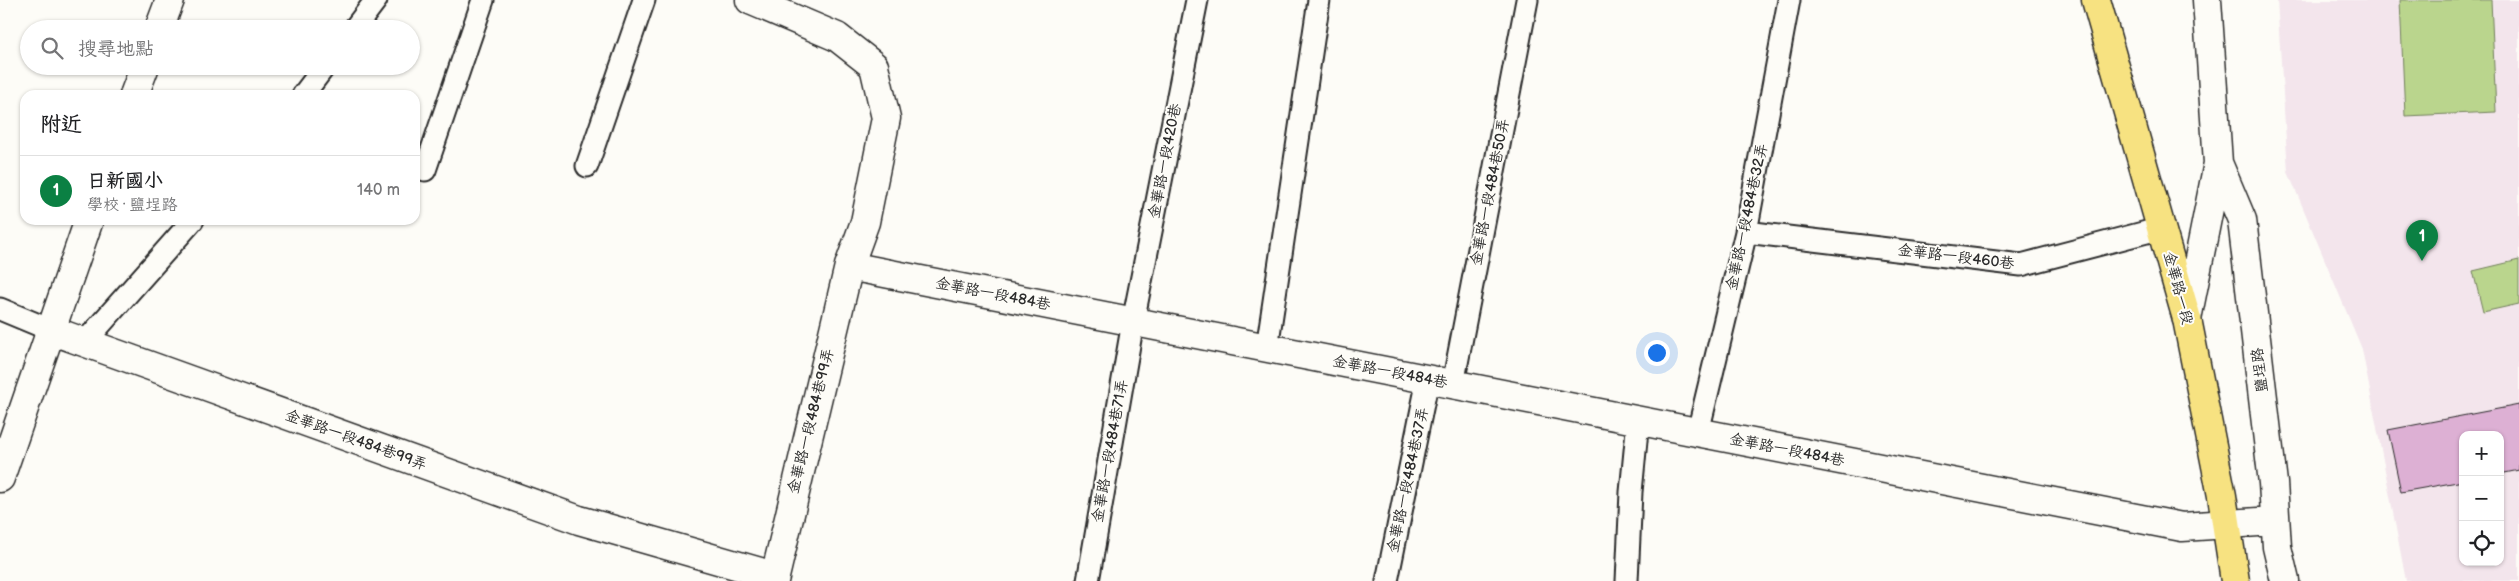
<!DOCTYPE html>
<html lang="zh-TW">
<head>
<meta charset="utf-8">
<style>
	body { margin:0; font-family:"Balsamiq Sans","LXGW WenKai TC",sans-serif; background:#f6f6f6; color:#202124 }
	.controls { position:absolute; right:15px; bottom:15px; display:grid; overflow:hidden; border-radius:10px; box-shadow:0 1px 4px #0004 }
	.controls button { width:45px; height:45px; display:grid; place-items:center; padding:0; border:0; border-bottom:1px solid #e0e0e0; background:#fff; color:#202124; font:25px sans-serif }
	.you { position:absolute; left:1656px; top:352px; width:18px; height:18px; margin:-12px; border:4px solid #fff; border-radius:50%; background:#1a73e8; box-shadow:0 0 0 8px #1a73e833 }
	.badge { display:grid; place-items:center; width:32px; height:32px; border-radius:50%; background:#0b8043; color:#fff; font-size:16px; font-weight:700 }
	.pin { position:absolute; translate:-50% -41px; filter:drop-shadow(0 1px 2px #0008) }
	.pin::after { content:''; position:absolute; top:26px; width:18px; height:15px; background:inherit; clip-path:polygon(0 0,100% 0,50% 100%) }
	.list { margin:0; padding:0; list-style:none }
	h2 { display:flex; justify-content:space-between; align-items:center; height:65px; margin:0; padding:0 20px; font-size:21px }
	h2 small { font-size:16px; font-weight:400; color:#757577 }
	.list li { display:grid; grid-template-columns:32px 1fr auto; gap:15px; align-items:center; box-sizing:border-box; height:70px; padding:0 20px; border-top:1px solid #e0e0e0 }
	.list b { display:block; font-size:19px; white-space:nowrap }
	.list p { margin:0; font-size:16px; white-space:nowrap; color:#757577 }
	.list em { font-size:16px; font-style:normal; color:#757577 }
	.icon { flex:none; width:28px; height:28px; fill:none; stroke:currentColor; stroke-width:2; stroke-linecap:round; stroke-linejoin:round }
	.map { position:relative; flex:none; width:2519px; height:581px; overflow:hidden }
	.search { position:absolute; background:#fff; box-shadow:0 1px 4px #0004; left:20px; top:20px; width:400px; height:55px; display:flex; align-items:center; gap:12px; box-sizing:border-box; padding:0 18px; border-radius:28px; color:#757577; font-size:19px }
	.panel { position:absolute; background:#fff; box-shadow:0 1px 4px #0004; left:20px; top:90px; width:400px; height:135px; border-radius:15px }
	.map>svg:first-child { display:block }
	.built { fill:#f3e5ec; fill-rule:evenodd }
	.green { fill:#bad58d; stroke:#72805c }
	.building { fill:#ddb0d4; stroke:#2b2b2b }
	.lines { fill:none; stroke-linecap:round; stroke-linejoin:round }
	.lane-casing { stroke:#2b2b2b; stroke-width:25 }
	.street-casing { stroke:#2b2b2b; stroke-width:31 }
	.primary-casing { stroke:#2b2b2b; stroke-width:31 }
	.lane { stroke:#fdfcf7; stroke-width:21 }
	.street { stroke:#fdfcf7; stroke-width:28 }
	.primary { stroke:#f7e281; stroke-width:28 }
	.labels { text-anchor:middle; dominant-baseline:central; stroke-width:4; stroke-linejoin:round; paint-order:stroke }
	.street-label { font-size:15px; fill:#2b2b2b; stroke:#fdfcf7 }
</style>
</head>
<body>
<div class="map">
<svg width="2519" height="581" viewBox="0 0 2519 581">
	<rect width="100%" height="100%" fill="#fdfcf7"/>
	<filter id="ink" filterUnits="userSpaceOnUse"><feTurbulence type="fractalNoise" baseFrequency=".02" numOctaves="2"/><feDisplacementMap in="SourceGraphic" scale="10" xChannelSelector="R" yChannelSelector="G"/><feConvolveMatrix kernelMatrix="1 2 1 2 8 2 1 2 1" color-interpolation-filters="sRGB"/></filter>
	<g filter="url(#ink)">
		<path class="built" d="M2277,0H2519V581H2406L2362,349L2288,172ZM2463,435H2500V562H2463Z"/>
		<path class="green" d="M2400,0H2491L2496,112L2405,116Z
			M2519,260V304L2483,312L2473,271Z"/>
		<path class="building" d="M2519,405V470L2500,474V435H2463V481L2401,492L2388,430Z"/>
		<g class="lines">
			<g class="lane-casing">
				<path id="lane" d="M354,29L376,0
					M303,95L325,66
					M587,166L644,0
					M425,170L483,0
					M1746,232L2021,265L2162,228
					M0,309L53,331
					M84,343L193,220
					M1267,348L1319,0
					M1453,384L1527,0
					M1698,432L1746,232L1789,0
					M1088,581L1133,322L1197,0
					M1387,581L1428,379
					M1627,581L1631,492L1638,420"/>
			</g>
			<g class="street-casing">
				<path id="street" d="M750,0L837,37L874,66L886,118L865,222L849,266L774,581
					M159,29L170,0
					M134,95L145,66
					M2218,163L2242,220L2273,483L2277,547L2285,581
					M849,266L2182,527L2274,521
					M2187,319L2218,163L2207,0
					M53,331L579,520L774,576
					M0,478L89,220"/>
			</g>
			<g class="primary-casing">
				<path id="primary" d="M2096,0L2187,319L2222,496L2235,581"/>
			</g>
			<use href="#lane" class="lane"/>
			<use href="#street" class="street"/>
			<use href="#primary" class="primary"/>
		</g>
	</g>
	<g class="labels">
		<g class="street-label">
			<text transform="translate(1165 161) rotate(-79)">金華路一段420巷</text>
			<text transform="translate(1490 192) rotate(-79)">金華路一段484巷50弄</text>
			<text transform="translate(1747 217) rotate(-78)">金華路一段484巷32弄</text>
			<text transform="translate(1956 257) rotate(7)">金華路一段460巷</text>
			<text transform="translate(2178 288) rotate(75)">金華路一段</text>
			<text transform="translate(993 294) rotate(11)">金華路一段484巷</text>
			<text transform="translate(2260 370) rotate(-97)">鹽埕路</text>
			<text transform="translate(1390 372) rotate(11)">金華路一段484巷</text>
			<text transform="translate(811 421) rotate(-76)">金華路一段484巷99弄</text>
			<text transform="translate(356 440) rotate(20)">金華路一段484巷99弄</text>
			<text transform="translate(1787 450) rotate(11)">金華路一段484巷</text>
			<text transform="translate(1110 451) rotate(-80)">金華路一段484巷71弄</text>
			<text transform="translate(1408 480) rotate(-78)">金華路一段484巷37弄</text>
		</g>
	</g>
</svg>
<div class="controls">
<button>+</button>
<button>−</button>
<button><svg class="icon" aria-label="locate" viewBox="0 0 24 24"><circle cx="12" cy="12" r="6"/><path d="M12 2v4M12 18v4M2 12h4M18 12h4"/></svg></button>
</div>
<div class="you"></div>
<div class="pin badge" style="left:2422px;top:261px">1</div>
<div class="search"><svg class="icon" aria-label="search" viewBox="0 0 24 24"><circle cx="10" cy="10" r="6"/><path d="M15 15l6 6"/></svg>搜尋地點</div>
<section class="panel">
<h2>附近<small></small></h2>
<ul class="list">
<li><span class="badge">1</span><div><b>日新國小</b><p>學校 · 鹽埕路</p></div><em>140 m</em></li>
</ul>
</section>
</div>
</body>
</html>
